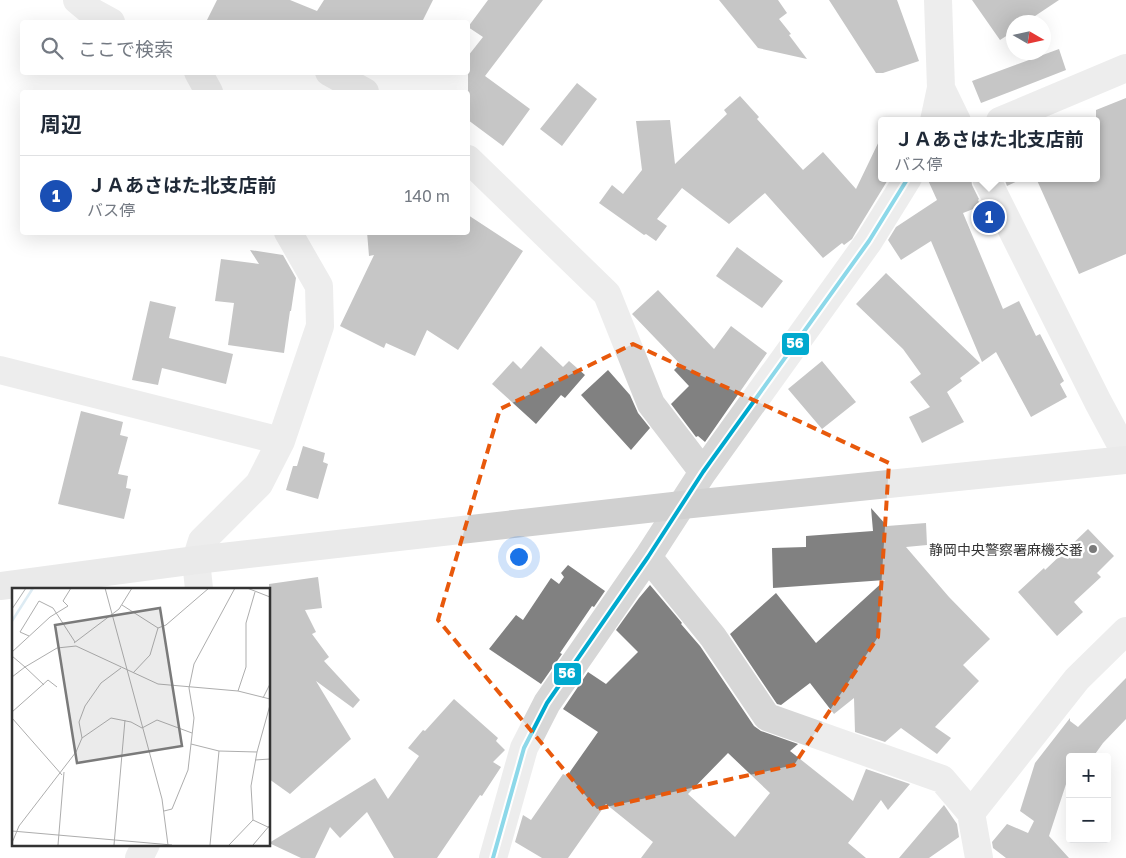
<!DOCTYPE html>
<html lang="ja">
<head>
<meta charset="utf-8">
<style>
	body { margin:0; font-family:"Golos Text","Noto Sans JP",sans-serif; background:#f2f2f3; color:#1f2937 }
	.controls { position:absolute; right:15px; bottom:15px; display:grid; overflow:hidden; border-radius:5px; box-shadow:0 5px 20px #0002 }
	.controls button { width:45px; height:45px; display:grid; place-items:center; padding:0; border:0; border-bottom:1px solid #e0e1e3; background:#fff; color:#1f2937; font:25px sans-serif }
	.compass { position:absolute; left:1006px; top:15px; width:45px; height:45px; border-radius:50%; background:#fff; box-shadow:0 5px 20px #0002; rotate:99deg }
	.you { position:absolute; left:518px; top:556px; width:18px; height:18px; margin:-12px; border:4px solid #fff; border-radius:50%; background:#1a73e8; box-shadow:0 0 0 8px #1a73e833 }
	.badge { display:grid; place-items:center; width:32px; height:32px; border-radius:50%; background:#7c3aed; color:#fff; font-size:16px; font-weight:700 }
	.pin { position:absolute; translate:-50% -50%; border:2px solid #fff; box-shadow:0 1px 5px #0006 }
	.popup { position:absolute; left:878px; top:117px; width:222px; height:65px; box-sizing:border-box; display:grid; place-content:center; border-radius:5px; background:#fff; filter:drop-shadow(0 1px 4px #0005); font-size:16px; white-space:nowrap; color:#747a83 }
	.popup b { font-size:19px; color:#1f2937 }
	.popup::after { content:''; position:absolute; left:50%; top:100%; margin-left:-10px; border:10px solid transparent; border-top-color:#fff }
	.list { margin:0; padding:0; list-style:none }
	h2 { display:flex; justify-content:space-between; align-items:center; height:65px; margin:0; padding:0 20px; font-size:21px }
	h2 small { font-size:16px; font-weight:400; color:#747a83 }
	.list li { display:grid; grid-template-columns:32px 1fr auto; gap:15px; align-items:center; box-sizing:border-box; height:80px; padding:0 20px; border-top:1px solid #e0e1e3 }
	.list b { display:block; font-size:19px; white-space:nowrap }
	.list p { margin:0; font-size:16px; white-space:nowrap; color:#747a83 }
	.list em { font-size:16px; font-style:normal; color:#747a83 }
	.icon { flex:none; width:28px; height:28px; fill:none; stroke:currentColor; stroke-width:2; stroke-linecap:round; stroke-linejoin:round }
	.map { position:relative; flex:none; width:1126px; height:858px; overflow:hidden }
	.search { position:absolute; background:#fff; box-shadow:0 5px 20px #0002; left:20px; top:20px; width:450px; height:55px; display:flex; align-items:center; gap:12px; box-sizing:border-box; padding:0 18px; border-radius:5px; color:#747a83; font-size:19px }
	.panel { position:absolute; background:#fff; box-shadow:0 5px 20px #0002; left:20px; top:90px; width:450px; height:145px; border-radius:5px }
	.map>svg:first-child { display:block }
	.building { fill:#818181; fill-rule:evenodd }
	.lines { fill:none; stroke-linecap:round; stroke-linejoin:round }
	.street { stroke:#d7d7d7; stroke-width:28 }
	.secondary { stroke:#d0d0d0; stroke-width:28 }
	.bus-1-casing { stroke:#fff; stroke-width:8 }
	.bus-1 { stroke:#00a9ce; stroke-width:4 }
	.marked { fill:none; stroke:#e8590c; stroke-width:4; stroke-dasharray:10 6; stroke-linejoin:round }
	.poi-dot { fill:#7a7a7a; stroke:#fff; stroke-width:2 }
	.labels { text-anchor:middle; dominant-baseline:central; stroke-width:5; stroke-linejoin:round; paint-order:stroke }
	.poi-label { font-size:14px; fill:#333; stroke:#fff; text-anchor:end }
	.inset-river { fill:none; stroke:#ddebf3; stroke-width:2.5 }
	.inset-road { fill:none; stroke:#adadad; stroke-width:1 }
	.view { fill:#7a7a7a; fill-opacity:0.15; stroke:#7a7a7a; stroke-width:2.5 }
	.inset-edge { fill:none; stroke:#333; stroke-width:2.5 }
	.line-badge { stroke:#fff; stroke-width:2 }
	.badge-label { font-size:14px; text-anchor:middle; font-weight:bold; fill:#fff }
</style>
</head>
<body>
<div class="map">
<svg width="1126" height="858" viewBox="0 0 1126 858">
	<rect width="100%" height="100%" fill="#fff"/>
	<path class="building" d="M217,0H290L317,11L324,0H433L422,22H206Z
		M488,0H543L485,76L530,109L503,146L468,120V56L483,37L468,27Z
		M719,0H778L787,13L779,19L791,34L789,35L807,59L758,48Z
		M829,0H897L919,61L883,73H876Z
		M972,0H1059L1026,22H1014V31L1000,40Z
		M1059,49L1066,70L981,103L972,81Z
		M577,83L597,99L562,146L540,129Z
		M740,96L759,117L757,119L803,170L823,152L856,189L882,135V178H889L856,232L852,239L844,245L842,243L823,258L765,193L729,224L682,188L657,219L667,226L656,241L646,234L644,235L599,203L612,185L623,194L642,170L636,121L670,120L675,164L727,114L724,110Z
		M1126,98V254L1079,274L1036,178H1096V110Z
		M927,178H971L972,185L979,199L978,200L981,206L963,213L1003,309L1019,301L1036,336L1040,334L1064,381L1060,384L1067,397L1031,417L996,352L982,362L931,241L901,260L888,240L896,227L937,200Z
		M1004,178H1024L1007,186Z
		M468,215L523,251L458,350L427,330L415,356L386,343L384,348L340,326L374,255L369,256L367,232H468Z
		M737,247L783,281L762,308L716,276Z
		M250,250L283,255L296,278L291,311H290L284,353L228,345L234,303L215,301L221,259L259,264Z
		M886,273L980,363L960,378L962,381L947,392L964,422L922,443L909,417L930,407L910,382L921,374L903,349L856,304Z
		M658,290L714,349L731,326L767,353L705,442L698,436L696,437L671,404L689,386L674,370L680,364L632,314Z
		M150,301L176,307L169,338L233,354L226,384L162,368L158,385L132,380Z
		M541,346L563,367L569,361L585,375L565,398L561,395L536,424L492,384L513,361L521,369Z
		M822,361L856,402L822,429L788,389Z
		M608,370L630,395L638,413L650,428L631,450L581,395Z
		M81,411L123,422L120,435L128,437L118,474L128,476L126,488L131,489L124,519L58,504Z
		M303,446L325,453L323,462L328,464L318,499L286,490L293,466H297Z
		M871,508L887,526L926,523L927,545L906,547L949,597L990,639L963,665L979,681L935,727L951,738L937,754L901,728L885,742L855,732L854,698L834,714L810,683L781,705L777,704L730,634L776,593L816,643L885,580L773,588L772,548L806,547V536L873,531Z
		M1088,529L1114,556L1097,573L1101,577L1074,602L1083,612L1057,636L1018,592L1044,568L1045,570Z
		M568,565L605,591L594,607L592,606L560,653L562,654L541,684L489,649L516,615L523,620L551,578L559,584L564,577L561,573Z
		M318,577L322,608L305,610L316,632L312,634L329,657L324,661L360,700L353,708L316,681L351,739L290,794L269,779V584Z
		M650,585L682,623L681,624L700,646L754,726L761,731L798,744L790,751L853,801L866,769L910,784L888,810L881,800L848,843L866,858H641L653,842L606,804L568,858H542L515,842L523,815L531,820L563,774L567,776L598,732L563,709L588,672L606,684L638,652L616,630L639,598ZM728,753L770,793L735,837L688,794Z
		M1126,678V719L1103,743L1093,757H1070V772L1049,836L1069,858H1006L993,848L992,842L1007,824L1028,833L1034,821L1020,811L1035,763L1070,718V721L1078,727Z
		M454,699L498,738L496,741L505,750L493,762L501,767L482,796L480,795L437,858H394L367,812L340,838L330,827L315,858H301L269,843L375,778L388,799L419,756L408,748L423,730L425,731Z
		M944,805L957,824L959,837L929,858H899Z"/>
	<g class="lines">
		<path class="street" d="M77,0L89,10L111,22
			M198,72L209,92
			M329,72L365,92
			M941,88L957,121
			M934,121L941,88L938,0
			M1000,121L1126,68
			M468,159L607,294L651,404L703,472
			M986,178L1098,402L1126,454
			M0,370L281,441
			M648,557L713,637L767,717L942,779L971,813L979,858
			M199,589L196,560L202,541L259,484L281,441L320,326L319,286L288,232
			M971,813L1077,679L1126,631
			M139,858L146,844
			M493,858L524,748L547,703L648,557L703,472L869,241L908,178"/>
		<path class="secondary" d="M0,586L196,560L682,505L1126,460"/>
		<g class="bus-1-casing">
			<path id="bus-1" d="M493,858L524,748L547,703L648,557L703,472L869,241L908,178"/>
		</g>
		<use href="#bus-1" class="bus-1"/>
	</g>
	<path d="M0 0H1126V858H0ZM633,344L889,463L878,637L794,765L597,809L438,620L500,409Z" fill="#fff" fill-opacity=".55" fill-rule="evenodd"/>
	<path class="marked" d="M633,344L889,463L878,637L794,765L597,809L438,620L500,409Z"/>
	<circle class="poi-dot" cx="1093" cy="549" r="5"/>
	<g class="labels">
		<g class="poi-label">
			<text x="1083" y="549">静岡中央警察署麻機交番</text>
		</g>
	</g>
	<g transform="translate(12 588)">
		<rect width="258" height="258" fill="#fff"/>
		<path class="inset-river" d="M0,33L21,0"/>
		<path class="inset-road" d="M93,0L150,211L156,257M235,0L258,9M110,17L146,40M0,21L14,0M17,48L8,44L27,13L41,20L63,54M62,55L107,21L120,0M0,64L38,29L56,18L51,13L59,0M0,68L13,79L45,60L64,58L146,96L226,103L258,111M121,85L138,67L146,40L154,37L197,0M0,89L13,79L32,97M226,103L234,79V35L243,4M251,110L258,96M0,124L36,92L45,99M0,130L50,187M70,150L99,130L119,134L130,140L145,132L180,145M179,156L207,163M245,164L258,117M243,172L258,171M0,185V209M152,223L160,221L176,182L182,130L177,100L182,76L223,0M241,232L258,240M0,243L160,257M0,255L7,238L64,164L70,150L67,134L73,118L89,95L109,80M46,257L52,184M102,257L113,132M198,257L207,163L245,164L239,198L241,232L217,257M241,257L258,237"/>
		<path class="view" d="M148,20L170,158L65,175L43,37Z"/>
		<rect width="258" height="258" class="inset-edge"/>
	</g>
	<g class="line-badge">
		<rect x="781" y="332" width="29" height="24" rx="5" fill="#00a9ce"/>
		<rect x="553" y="662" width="29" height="24" rx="5" fill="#00a9ce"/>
	</g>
	<g class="badge-label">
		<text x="795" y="348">56</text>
		<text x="567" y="678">56</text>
	</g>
</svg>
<div class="controls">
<button>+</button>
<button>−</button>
</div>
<svg class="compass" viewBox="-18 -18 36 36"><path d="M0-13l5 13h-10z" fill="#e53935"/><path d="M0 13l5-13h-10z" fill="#747a83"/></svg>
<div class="you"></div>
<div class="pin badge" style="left:989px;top:217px;background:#1a4fb4">1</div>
<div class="popup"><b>ＪＡあさはた北支店前</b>バス停</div>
<div class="search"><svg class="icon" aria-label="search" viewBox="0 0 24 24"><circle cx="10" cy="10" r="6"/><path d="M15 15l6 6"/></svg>ここで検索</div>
<section class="panel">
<h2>周辺<small></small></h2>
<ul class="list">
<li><span class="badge" style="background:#1a4fb4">1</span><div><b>ＪＡあさはた北支店前</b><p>バス停</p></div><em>140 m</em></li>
</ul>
</section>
</div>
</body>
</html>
